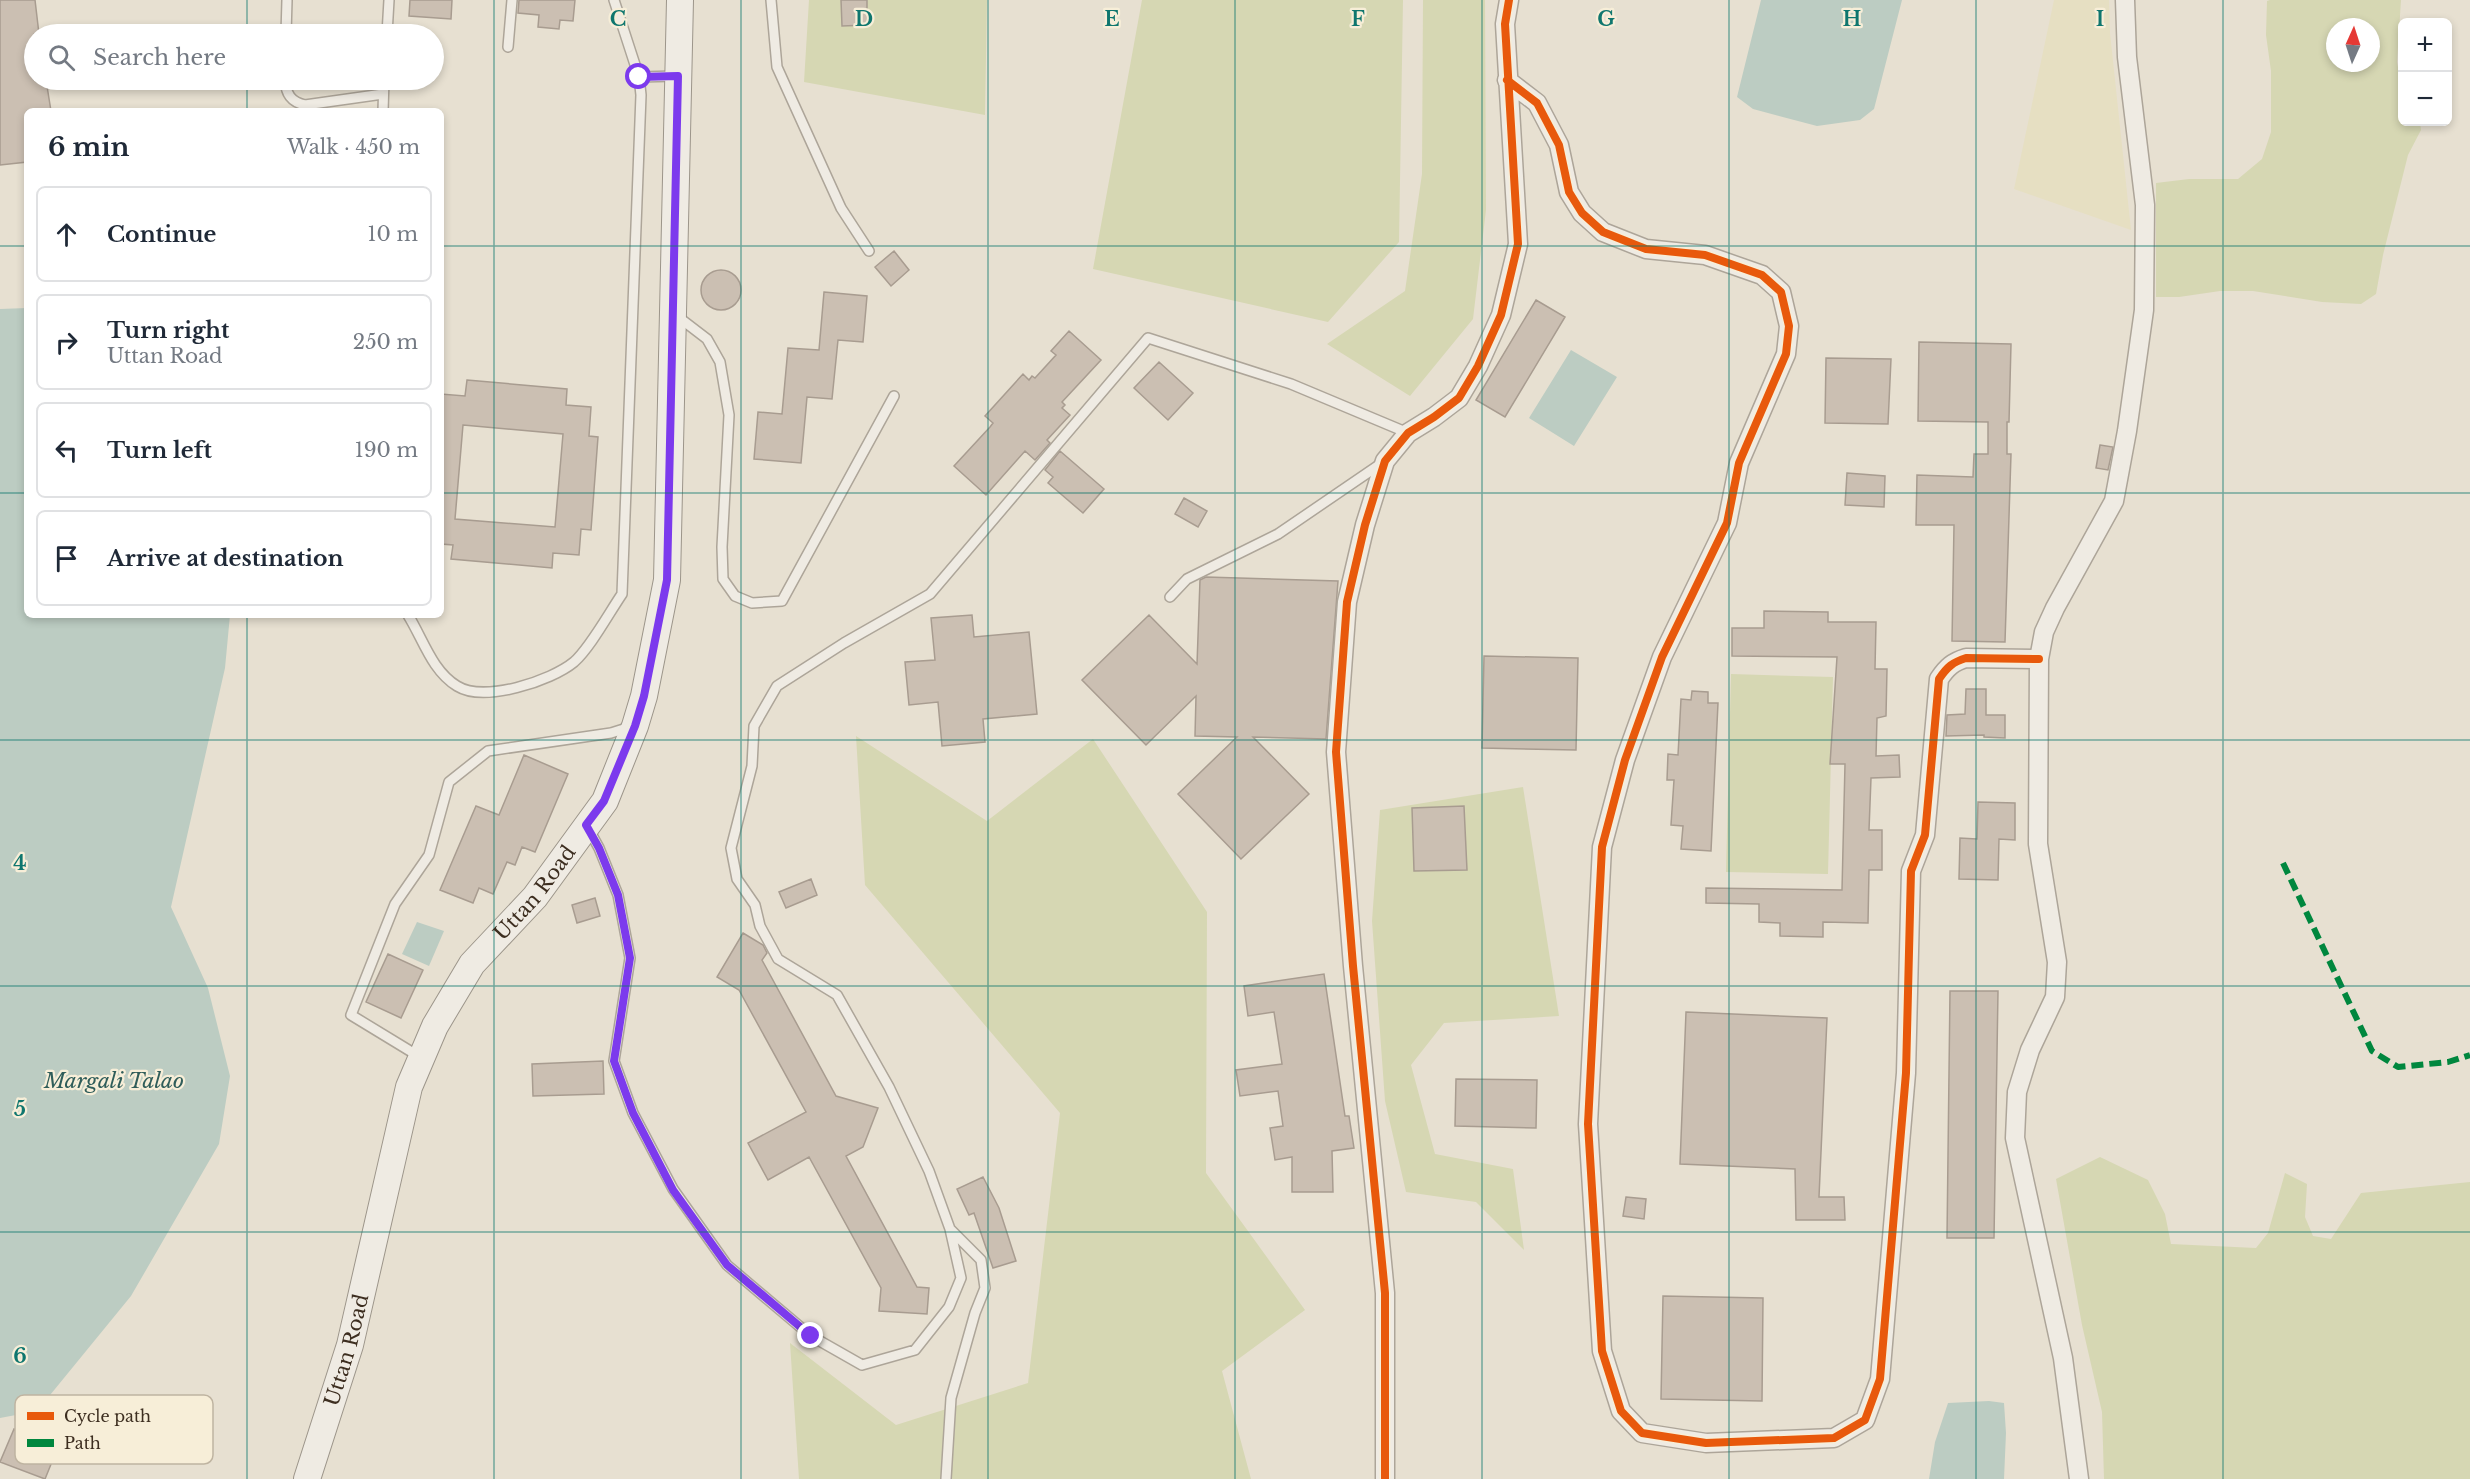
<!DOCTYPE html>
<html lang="en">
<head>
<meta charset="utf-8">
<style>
	body { margin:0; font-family:"Libre Baskerville",serif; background:#f6f6f7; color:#1f2937 }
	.controls { position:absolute; right:18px; top:18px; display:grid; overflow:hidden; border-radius:9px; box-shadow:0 3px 9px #0003 }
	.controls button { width:54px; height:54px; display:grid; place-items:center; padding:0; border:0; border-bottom:2px solid #e0e1e3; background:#fff; color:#1f2937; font:30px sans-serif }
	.compass { position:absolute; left:2326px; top:18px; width:54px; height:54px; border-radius:50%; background:#fff; box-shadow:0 3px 9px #0003; rotate:3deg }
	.stop { position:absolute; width:18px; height:18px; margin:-14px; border:4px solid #7c3aed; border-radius:50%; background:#fff }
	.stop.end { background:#7c3aed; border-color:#fff; box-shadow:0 2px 6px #0008 }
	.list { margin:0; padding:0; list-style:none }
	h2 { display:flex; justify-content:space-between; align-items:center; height:78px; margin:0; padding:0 24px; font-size:26px }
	h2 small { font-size:20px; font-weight:400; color:#747a83 }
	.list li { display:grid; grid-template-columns:39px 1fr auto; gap:18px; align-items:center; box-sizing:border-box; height:96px; margin:0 12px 12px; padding:0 12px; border:2px solid #e0e1e3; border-radius:9px }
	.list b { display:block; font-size:22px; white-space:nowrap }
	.list p { margin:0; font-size:20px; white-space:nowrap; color:#747a83 }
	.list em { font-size:20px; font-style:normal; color:#747a83 }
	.icon { flex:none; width:33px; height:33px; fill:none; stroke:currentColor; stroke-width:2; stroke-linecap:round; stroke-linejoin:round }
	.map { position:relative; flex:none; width:2470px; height:1479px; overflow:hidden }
	.search { position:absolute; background:#fff; box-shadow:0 3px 9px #0003; left:24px; top:24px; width:420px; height:66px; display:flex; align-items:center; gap:15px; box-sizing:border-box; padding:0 21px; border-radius:33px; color:#747a83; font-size:22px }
	.panel { position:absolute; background:#fff; box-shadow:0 3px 9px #0003; left:24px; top:108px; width:420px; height:510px; border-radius:9px }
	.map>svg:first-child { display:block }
	.farmland { fill:#e6dfc2 }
	.green { fill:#d6d7b3; fill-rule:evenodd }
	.water { fill:#bcccc2 }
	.building { fill:#cbbfb2; stroke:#a89c90; stroke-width:1.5; fill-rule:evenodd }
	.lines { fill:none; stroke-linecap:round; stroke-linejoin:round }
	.service-casing { stroke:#ada599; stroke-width:12 }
	.minor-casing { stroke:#ada599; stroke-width:21 }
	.secondary-casing { stroke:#9c958a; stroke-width:28 }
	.service { stroke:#efebe3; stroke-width:9 }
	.minor { stroke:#efebe3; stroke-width:18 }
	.secondary { stroke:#efebe3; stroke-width:26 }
	.quiet { stroke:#00873e; stroke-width:6; stroke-dasharray:12 6; stroke-linecap:butt }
	.cycleway-casing { stroke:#f7eed8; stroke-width:11 }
	.cycleway { stroke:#e8590c; stroke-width:8 }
	.route { stroke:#7c3aed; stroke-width:8 }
	.grid { fill:none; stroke:#0f766e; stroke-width:1.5; stroke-opacity:0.55 }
	.labels { text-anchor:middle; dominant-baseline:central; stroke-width:4.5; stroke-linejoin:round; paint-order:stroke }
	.street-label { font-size:20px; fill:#3d2e20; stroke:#f7eed8 }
	.water-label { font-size:21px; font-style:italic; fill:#2f5d5a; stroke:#f7eed8 }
	.key { fill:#f7eed8; stroke:#bfb4a1; stroke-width:1.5 }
	.key-label { font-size:16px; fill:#3d2e20 }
	.grid-label { font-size:20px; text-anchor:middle; font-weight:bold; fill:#0f766e; stroke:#f7eed8; stroke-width:4.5; stroke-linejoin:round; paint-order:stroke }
</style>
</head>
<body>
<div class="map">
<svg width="2470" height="1479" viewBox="0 0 2470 1479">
	<rect width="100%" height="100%" fill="#e7e0d1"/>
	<path class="farmland" d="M2054,0H2109L2110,33L2131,230L2014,189Z"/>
	<path class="green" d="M809,0H987L985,115L804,82Z
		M1142,0H1403L1399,242L1328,322L1093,269Z
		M1423,0H1485L1486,210L1473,319L1410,396L1327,344L1405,291L1422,174Z
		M2270,0H2401L2397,62L2402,87V122H2420L2421,130L2408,155L2383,255L2376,294L2361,304L2322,302L2253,291H2220L2179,297H2156V183L2189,179H2238L2262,159L2271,132V71L2266,35L2267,1ZM2335,27H2371V63H2335Z
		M1731,674L1833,677L1828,874L1726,872Z
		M856,736L987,821L1093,739L1207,912L1206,1173L1305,1310L1222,1371L1251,1479H799L790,1343L896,1425L1028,1383L1060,1113L865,885Z
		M1523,787L1559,1016L1444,1023L1411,1065L1435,1154L1513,1169L1524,1250L1476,1202L1406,1192L1385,1101L1372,921L1380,810Z
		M2100,1157L2148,1180L2165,1214L2171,1244L2256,1248L2268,1233L2285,1173L2307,1184L2305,1217L2313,1236L2331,1239L2361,1193L2470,1182V1479H2104L2102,1412L2082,1325L2056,1179Z"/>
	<path class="water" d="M1761,0H1902L1874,109L1860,120L1817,126L1753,109L1737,97Z
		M27,308V615H230L225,668L171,907L208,988L230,1076L219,1144L131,1296L37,1411L0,1418V309Z
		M1571,350L1617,377L1574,446L1529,418Z
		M417,922L444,931L429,966L402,954Z
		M1989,1401L2004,1403L2006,1433L2004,1479H1929L1935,1442L1948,1403Z"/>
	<path class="building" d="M0,0H35L39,34H34V80H46L51,111H27V162L0,165Z
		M410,0H452L451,19L409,16Z
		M519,0H575L573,21L560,20L559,29L538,27L539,15L518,13Z
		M841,0H867V25L842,26Z
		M894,251L909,270L891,286L875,267Z
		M701 290a20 20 0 1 1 40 0a20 20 0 1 1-40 0Z
		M824,292L867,296L863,342L838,340L832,399L807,397L801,463L754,459L758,412L782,414L788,348L819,350Z
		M1536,300L1565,317L1505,417L1476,400Z
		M1069,331L1101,360L1062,402L1065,405L1062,408L1070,415L1047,440L1050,443L1035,460L1025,451L986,495L954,466L990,427L993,423L985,416L1023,374L1029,380L1032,376L1035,378L1056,355L1051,351Z
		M1919,342L2011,344L2009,422H2007V454H2011L2005,642L1952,641L1954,525H1916L1917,475L1973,477L1974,454H1988V422L1918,421Z
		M1826,358L1891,359L1888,424L1825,423Z
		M1159,362L1193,393L1168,420L1134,388Z
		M467,380L567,389L566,405L591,407L589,436L598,437L591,530L581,529L579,555L553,553L552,568L451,559L453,545L441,544V394L465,396ZM463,425L563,434L555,527L455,519Z
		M2100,445L2113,447L2108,470L2096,468Z
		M1060,451L1104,489L1083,513L1048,483L1053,477L1045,470Z
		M1847,473L1885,476L1884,507L1845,505Z
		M1184,498L1207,511L1198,527L1175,514Z
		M1206,577L1338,581L1326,739L1253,737L1309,794L1241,859L1178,794L1237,737L1195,736L1196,696L1146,745L1082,680L1149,615L1197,664L1200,580Z
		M1764,611L1828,612V622H1876L1875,669H1887L1886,716L1877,718L1876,756L1899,755L1900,777L1871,778L1869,830H1882V870H1869L1868,923L1823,922V937L1780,936V923L1759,922V904L1706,903V888L1842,890L1845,764H1830L1837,657L1732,656V628H1764Z
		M972,615L974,637L1029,632L1037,714L983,719L985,742L942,746L938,702L909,705L905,662L935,660L931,618Z
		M1484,656L1578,658L1576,750L1482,748Z
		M1966,689H1986V715H2005V738L1984,737V735L1946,736L1947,715L1965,714Z
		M1692,691L1708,692V703H1718L1711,851L1681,849L1683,826L1671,825L1674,780H1667L1668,754L1678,755L1681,699L1691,700Z
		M524,755L568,774L535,852L522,847L515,865L507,862L493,894L479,888L473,903L440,890L476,806L499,815Z
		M1978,802L2015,803V840L1999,839L1998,880L1959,879L1960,838L1977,839Z
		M1464,806L1467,870L1414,871L1412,808Z
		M811,879L817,895L786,908L779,892Z
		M595,898L600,916L577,923L572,905Z
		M743,933L763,945L767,953L762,960L836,1096L878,1108L863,1147L846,1156L917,1287L929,1288L927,1314L879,1311L881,1288L809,1157L768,1180L748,1143L806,1112L739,990L717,977Z
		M388,954L423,970L401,1018L366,1002Z
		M1324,974L1345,1116H1349L1354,1148L1332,1151L1333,1192H1292V1157L1275,1160L1270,1128L1283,1126L1278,1091L1240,1096L1236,1070L1282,1064L1274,1012L1248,1016L1244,986Z
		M1950,991H1998L1994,1238H1947Z
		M1686,1012L1827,1018L1819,1197H1844L1845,1220H1796L1795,1169L1680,1164Z
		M603,1061L604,1094L533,1096L532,1064Z
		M1456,1079L1537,1080L1536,1128L1455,1126Z
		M983,1177L999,1208L1016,1261L993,1268L974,1213L969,1215L957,1189Z
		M1626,1197L1646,1199L1644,1219L1623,1216Z
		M1663,1296L1763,1298L1762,1401L1661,1399Z
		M14,1429L58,1447L45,1479L0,1462Z"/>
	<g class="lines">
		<g class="service-casing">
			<path id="service" d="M771,0L777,67L841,208L869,251
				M286,34L287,0
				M387,34L389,0
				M508,47L512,0
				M639,77L676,76
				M285,80C286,94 291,102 305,105L383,94
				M383,111L384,80
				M677,316L707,339L720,362L729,415L722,547L723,579L735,596L752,603L782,601L894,396
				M1170,597L1187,579L1278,534L1382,463
				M408,615C423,639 432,671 457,686C484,703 551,681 574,662C590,648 609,613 622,594L641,95L639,77L614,0
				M588,828L599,848L618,895L630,958L614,1061L633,1113L673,1189L727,1265L811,1336L862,1365L915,1350L949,1307L961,1278L950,1229L929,1171L889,1087L837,995L778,959L760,926L755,905L737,879L731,848L752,766L754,726L777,686L844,643L930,594L1148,338L1291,384L1408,433
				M420,1057L351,1015L395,904L429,855L449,782L488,751L611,733L630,727
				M946,1479L951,1398L975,1313L985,1288L981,1260L951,1230"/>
		</g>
		<g class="minor-casing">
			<path id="minor" d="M1507,80L1537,103L1559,145L1569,192L1582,213L1603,232L1646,249L1705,255L1762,275L1781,292L1789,326L1786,354L1739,463L1727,523L1662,657L1625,760L1602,847L1588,1124L1602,1351L1621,1411L1642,1433L1706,1443L1834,1438L1865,1420L1880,1379L1906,1073L1911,871L1925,835L1939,679C1947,667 1953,662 1966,658L2039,659
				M1385,1479V1293L1353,966L1336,752L1347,602L1365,525L1385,461L1408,433L1434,417L1459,398L1478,366L1501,315L1518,244L1505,24L1509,0
				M2079,1479L2063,1358L2015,1138L2017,1092L2030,1050L2055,997L2057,962L2038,844L2039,659L2044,632L2055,608L2114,501L2127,431L2144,310L2145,205L2127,57L2125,0"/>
		</g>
		<g class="secondary-casing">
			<g id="secondary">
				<path id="s1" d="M307,1479L350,1345L409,1087L435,1026L472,964L535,897L605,801L635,726L644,696L667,580L680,0"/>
			</g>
		</g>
		<use href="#service" class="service"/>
		<use href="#minor" class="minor"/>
		<use href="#secondary" class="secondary"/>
		<path class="quiet" d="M2283,863L2372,1051L2398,1067L2448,1062L2470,1055"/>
		<g class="cycleway-casing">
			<path id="cycleway" d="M1507,80L1537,103L1559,145L1569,192L1582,213L1603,232L1646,249L1705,255L1762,275L1781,292L1789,326L1786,354L1739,463L1727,523L1662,657L1625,760L1602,847L1588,1124L1602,1351L1621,1411L1642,1433L1706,1443L1834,1438L1865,1420L1880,1379L1906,1073L1911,871L1925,835L1939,679C1947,667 1953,662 1966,658L2039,659
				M1385,1479V1293L1353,966L1336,752L1347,602L1365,525L1385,461L1408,433L1434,417L1459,398L1478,366L1501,315L1518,244L1505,24L1509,0"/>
		</g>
		<use href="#cycleway" class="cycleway"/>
	</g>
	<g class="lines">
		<path class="route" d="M639,77L678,76L667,580L644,696L635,726L604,801L586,825L599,848L618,895L630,958L614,1061L633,1113L673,1190L727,1265L811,1336"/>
	</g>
	<path class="grid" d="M247,0V34M494,0V1479M741,0V1479M988,0V1479M1235,0V1479M1482,0V1479M1729,0V1479M1976,0V1479M2223,0V1479M247,80V111M0,246H27M441,246H2470M0,493H27M441,493H2470M247,615V1479M0,740H2470M0,986H2470M0,1232H2470"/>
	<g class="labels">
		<g class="street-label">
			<text stroke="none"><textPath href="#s1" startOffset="639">Uttan Road</textPath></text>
			<text stroke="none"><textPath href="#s1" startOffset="135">Uttan Road</textPath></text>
		</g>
		<g class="water-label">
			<text x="114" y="1081">Margali Talao</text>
		</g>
	</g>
	<rect x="15" y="1395" width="198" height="69" rx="9" class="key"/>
	<rect x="27" y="1412" width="27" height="8" fill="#e8590c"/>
	<rect x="27" y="1439" width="27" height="8" fill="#00873e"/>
	<g class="key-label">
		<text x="64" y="1422">Cycle path</text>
		<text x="64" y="1449">Path</text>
	</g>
	<g class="grid-label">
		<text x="618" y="26">C</text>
		<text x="864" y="26">D</text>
		<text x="1112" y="26">E</text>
		<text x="1358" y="26">F</text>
		<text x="1606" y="26">G</text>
		<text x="1852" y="26">H</text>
		<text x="2100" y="26">I</text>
		<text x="20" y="870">4</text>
		<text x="20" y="1116">5</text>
		<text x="20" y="1363">6</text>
	</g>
</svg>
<div class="controls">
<button>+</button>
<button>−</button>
</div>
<svg class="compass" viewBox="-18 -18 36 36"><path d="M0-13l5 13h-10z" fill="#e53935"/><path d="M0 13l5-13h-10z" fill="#747a83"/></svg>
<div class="stop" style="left:639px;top:77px"></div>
<div class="stop end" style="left:811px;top:1336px"></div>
<div class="search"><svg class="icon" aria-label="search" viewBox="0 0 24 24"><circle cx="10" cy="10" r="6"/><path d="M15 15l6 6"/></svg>Search here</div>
<section class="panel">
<h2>6 min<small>Walk · 450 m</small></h2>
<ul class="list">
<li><svg class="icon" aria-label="ahead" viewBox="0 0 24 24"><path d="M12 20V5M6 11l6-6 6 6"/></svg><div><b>Continue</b></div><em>10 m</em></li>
<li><svg class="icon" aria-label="right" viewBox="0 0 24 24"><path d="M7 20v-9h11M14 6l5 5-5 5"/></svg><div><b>Turn right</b><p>Uttan Road</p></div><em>250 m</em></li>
<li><svg class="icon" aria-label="left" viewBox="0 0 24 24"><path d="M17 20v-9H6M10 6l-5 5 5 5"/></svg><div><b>Turn left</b></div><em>190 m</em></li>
<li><svg class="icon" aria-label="arrive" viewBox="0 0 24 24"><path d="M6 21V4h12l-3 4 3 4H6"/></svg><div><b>Arrive at destination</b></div></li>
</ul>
</section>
</div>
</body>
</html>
